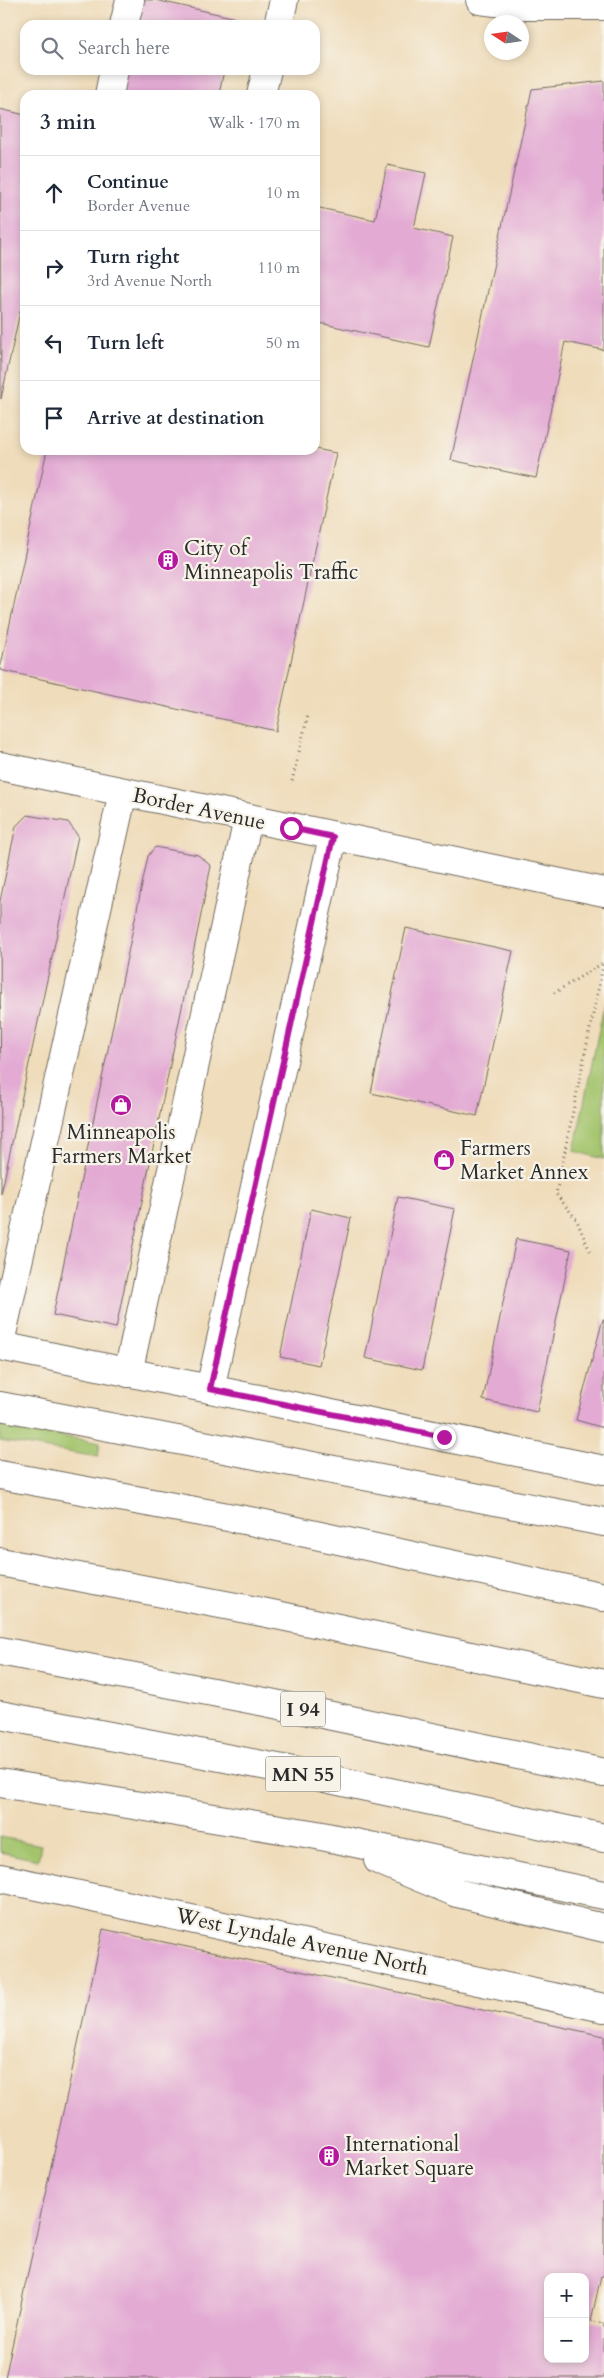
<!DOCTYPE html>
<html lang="en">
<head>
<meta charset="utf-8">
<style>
	body { margin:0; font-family:Cardo,serif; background:#f2f2f3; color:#1f2937 }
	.controls { position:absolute; right:15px; bottom:15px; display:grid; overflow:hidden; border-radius:10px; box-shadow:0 2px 8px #0003 }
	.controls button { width:45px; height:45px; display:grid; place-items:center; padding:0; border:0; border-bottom:1px solid #e0e1e3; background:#fff; color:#1f2937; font:25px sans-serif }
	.compass { position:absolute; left:484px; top:15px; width:45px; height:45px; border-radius:50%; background:#fff; box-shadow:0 2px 8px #0003; rotate:282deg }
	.stop { position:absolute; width:15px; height:15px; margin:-11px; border:4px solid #b5179e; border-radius:50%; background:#fff }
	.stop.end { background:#b5179e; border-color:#fff; box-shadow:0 1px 5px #0008 }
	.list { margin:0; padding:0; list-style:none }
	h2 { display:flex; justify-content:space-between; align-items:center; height:65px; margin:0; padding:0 20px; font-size:21px }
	h2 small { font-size:16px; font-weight:400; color:#747a83 }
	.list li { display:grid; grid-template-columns:32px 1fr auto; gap:15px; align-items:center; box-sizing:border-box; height:75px; padding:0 20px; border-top:1px solid #e0e1e3 }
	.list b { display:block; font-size:19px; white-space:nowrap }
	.list p { margin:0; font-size:16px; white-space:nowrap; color:#747a83 }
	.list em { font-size:16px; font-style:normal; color:#747a83 }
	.icon { flex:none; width:28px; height:28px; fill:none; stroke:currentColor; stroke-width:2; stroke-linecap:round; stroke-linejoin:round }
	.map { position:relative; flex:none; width:604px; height:2378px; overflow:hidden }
	.search { position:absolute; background:#fff; box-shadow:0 2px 8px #0003; left:20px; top:20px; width:300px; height:55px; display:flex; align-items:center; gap:12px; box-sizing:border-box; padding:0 18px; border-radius:15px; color:#747a83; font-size:19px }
	.panel { position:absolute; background:#fff; box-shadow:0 2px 8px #0003; left:20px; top:90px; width:300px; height:365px; border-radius:15px }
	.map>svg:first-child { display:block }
	.green { fill:#a3c46c; stroke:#67784c }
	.building { fill:#e3abd4; fill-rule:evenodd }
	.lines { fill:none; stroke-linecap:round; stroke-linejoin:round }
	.minor-casing { stroke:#70695d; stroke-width:30 }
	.major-casing { stroke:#70695d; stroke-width:30 }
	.highway-casing { stroke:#70695d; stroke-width:30 }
	.path { stroke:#70695d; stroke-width:3; stroke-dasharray:1 4; stroke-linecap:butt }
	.minor { stroke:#fff; stroke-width:28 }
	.major { stroke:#fff; stroke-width:28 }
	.highway { stroke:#fff; stroke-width:28 }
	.route { stroke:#b5179e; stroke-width:6 }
	.labels { text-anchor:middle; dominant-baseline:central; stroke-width:4.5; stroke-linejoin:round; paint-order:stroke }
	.shield { fill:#f7f3e8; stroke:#686764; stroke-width:1 }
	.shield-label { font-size:20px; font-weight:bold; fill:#2b2b2b }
	.poi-label { font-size:21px; fill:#2b2b2b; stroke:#f7f3e8; text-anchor:start }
	.street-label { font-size:21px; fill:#2b2b2b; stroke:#f7f3e8 }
</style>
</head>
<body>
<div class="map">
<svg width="604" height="2378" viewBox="0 0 604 2378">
	<rect width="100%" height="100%" fill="#f7f3e8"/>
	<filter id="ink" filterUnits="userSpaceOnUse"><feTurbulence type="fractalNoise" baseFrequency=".02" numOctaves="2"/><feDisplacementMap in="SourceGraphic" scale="10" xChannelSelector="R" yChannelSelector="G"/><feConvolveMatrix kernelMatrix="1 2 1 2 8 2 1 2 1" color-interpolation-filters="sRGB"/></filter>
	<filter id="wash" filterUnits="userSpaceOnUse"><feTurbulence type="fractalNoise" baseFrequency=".0096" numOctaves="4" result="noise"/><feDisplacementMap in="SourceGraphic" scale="20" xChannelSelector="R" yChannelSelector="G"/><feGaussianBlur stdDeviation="1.12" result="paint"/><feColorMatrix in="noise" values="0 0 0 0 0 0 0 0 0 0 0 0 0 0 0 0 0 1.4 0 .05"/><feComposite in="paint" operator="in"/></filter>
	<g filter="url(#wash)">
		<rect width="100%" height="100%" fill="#efdcba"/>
		<path class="green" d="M604,1005V1159L574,1151Z
			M0,1425L100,1443L98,1457L0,1441Z
			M0,1837L41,1845L38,1860L0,1852Z"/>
		<g id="blocks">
			<path class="building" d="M140,0H155L236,18L234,25H134Z
				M125,70H224L219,95H119Z
				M604,81V350L565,342L536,478L451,460L532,89Z
				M0,109L25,115V289L1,399Z
				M387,165L426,173L414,228L453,237L429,347L315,322V207L375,220Z
				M315,449L336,453L276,731L0,670L47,450Z
				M27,815L68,822L78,836L1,1194L0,901L16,826Z
				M155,847L198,855L211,866L116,1328L53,1315L148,856Z
				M406,928L513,951L477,1116L371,1093Z
				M398,1197L455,1209L422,1370L365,1358Z
				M311,1209L351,1218L319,1365L280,1357Z
				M516,1239L571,1250L537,1412L483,1400Z
				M603,1319H604V1428L576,1420Z
				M103,1929L604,2036V2276H601L591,2321L604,2324V2378H5ZM548,2277H585V2359H548Z"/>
		</g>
	</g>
	<g filter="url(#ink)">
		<use href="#blocks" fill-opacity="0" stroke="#70695d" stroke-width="1"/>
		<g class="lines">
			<g class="minor-casing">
				<path id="minor" d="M480,0L527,6H604
					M124,25L130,0
					M278,25L284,0
					M109,95L114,70
					M261,95L267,70
					M0,766L604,892
					M0,1343L123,792
					M128,1373L248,819
					M210,1389L333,837"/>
			</g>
			<g class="major-casing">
				<path id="major" d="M0,1346L604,1470
					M0,1878L604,2008"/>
			</g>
			<g class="highway-casing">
				<path id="highway" d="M0,1406L604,1522
					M0,1475L255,1522L604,1597
					M0,1562L267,1613L604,1684
					M0,1651L270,1703L604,1773
					M0,1715L283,1769L604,1838
					M0,1783L317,1835L604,1895
					M378,1860L457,1893L604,1928"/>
			</g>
			<path class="path" d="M292,781L308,715
				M554,993L603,963
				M590,1251L576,1219L556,1194L604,961"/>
			<use href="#minor" class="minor"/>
			<use href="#major" class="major"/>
			<use href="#highway" class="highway"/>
		</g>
	</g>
	<g class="lines" filter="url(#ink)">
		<path class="route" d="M291,828L333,837L210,1389L444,1437"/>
	</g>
	<defs>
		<g id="building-disc" transform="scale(1.125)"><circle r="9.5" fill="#b5179e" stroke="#f7f3e8"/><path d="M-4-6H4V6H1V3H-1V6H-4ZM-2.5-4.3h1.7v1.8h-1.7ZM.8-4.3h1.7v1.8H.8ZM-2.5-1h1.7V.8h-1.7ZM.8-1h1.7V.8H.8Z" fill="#fff"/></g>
		<g id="shop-disc" transform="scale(1.125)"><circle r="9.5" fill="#b5179e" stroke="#f7f3e8"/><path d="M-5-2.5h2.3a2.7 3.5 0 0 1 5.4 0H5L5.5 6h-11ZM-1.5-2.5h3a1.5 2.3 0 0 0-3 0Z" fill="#fff"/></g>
	</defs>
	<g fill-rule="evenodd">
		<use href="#building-disc" x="168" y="560"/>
		<use href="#shop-disc" x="121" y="1105"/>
		<use href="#shop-disc" x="444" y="1160"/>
		<use href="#building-disc" x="329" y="2156"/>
	</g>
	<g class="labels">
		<g class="shield">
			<rect x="280.5" y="1691.5" width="45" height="35" rx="4"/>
			<rect x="265.5" y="1756.5" width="75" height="35" rx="4"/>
		</g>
		<g class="shield-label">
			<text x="303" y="1709">I 94</text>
			<text x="303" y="1774">MN 55</text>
		</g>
		<g class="poi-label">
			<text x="184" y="548">City of<tspan x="184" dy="24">Minneapolis Traffic</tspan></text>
			<text x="121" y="1132" text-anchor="middle">Minneapolis<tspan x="121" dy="24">Farmers Market</tspan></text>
			<text x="460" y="1148">Farmers<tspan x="460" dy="24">Market Annex</tspan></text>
			<text x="345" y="2144">International<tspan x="345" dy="24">Market Square</tspan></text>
		</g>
		<g class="street-label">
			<text transform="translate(199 809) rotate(12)">Border Avenue</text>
			<text transform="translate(302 1942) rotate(12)">West Lyndale Avenue North</text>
		</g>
	</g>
</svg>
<div class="controls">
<button>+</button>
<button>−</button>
</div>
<svg class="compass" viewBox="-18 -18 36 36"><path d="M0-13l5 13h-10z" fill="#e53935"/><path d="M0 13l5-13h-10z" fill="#747a83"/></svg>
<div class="stop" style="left:291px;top:828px"></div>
<div class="stop end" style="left:444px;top:1437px"></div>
<div class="search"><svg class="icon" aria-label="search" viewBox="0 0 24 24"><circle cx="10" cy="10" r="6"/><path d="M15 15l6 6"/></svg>Search here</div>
<section class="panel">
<h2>3 min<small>Walk · 170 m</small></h2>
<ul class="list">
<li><svg class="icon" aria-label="ahead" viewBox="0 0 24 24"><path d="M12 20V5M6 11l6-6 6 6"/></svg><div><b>Continue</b><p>Border Avenue</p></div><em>10 m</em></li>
<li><svg class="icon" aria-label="right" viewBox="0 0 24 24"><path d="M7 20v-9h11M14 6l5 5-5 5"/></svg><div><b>Turn right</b><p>3rd Avenue North</p></div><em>110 m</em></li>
<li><svg class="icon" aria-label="left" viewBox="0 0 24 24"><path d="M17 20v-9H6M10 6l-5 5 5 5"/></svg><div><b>Turn left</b></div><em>50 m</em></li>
<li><svg class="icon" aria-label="arrive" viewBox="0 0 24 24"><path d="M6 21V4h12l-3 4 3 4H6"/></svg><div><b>Arrive at destination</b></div></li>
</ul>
</section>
</div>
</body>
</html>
